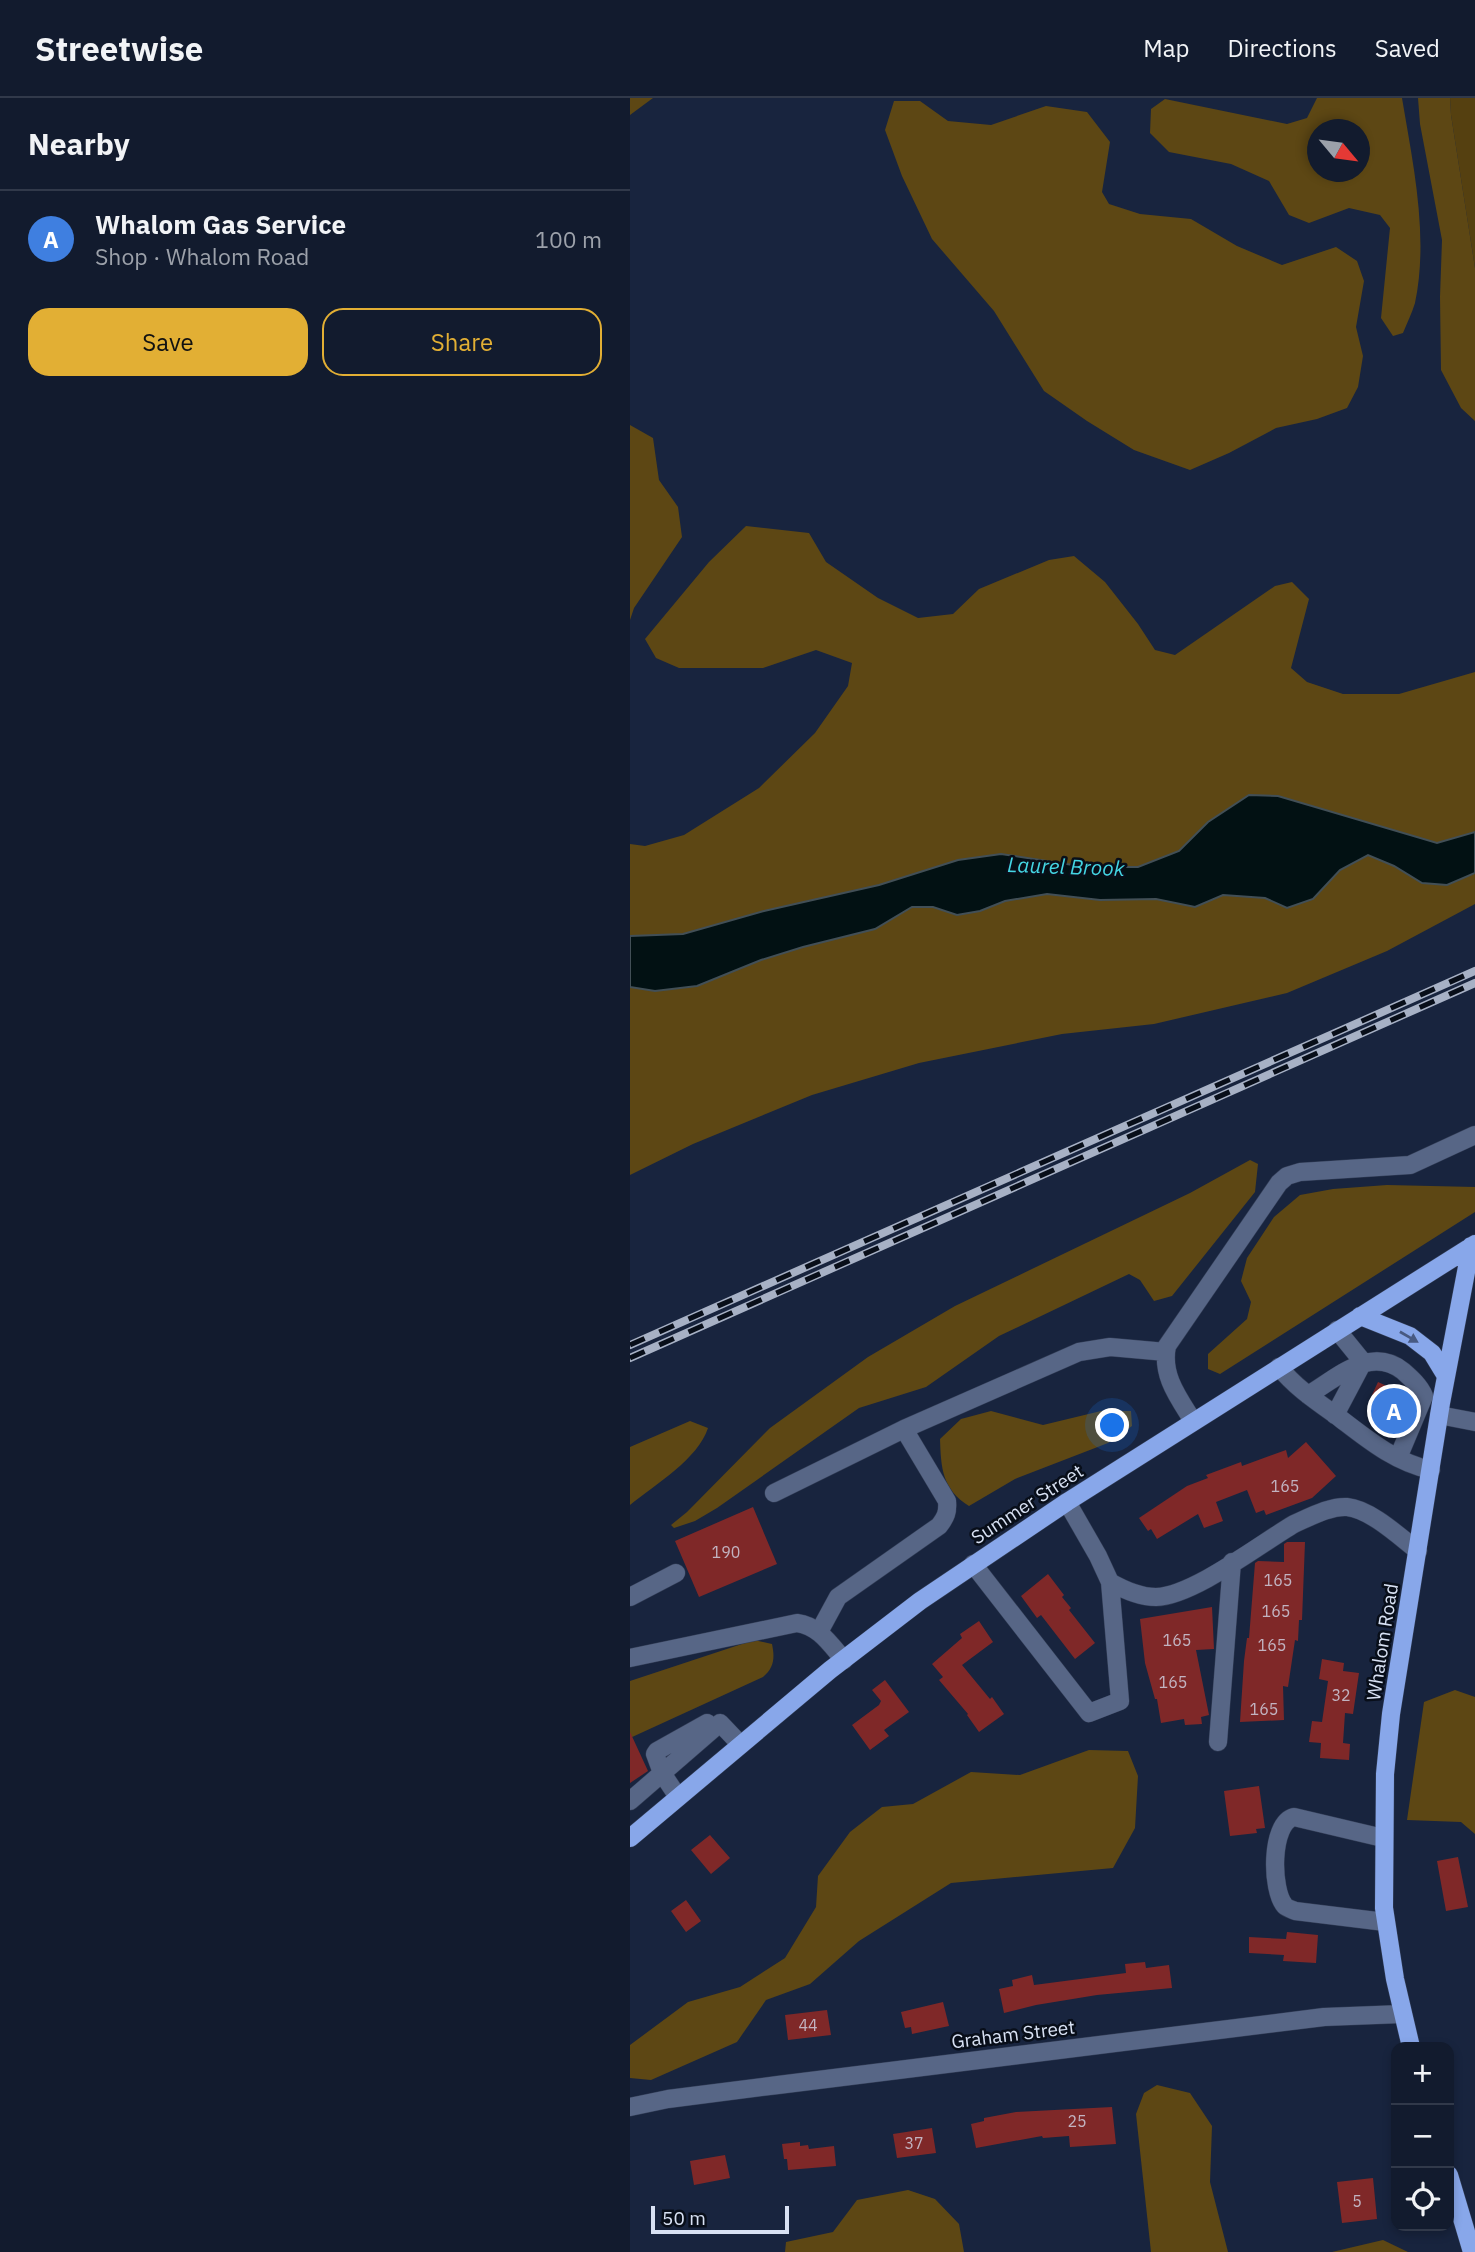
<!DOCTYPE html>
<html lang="en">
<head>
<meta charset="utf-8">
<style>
	body { margin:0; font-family:"IBM Plex Sans",sans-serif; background:#1b2436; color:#f1f3f6 }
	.controls { position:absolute; right:21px; bottom:21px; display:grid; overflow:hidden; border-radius:14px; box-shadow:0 4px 10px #0003 }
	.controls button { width:63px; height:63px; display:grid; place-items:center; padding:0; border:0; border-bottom:2px solid #31394a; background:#121b2e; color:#f1f3f6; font:35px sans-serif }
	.compass { position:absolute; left:677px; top:21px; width:63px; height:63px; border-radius:50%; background:#121b2e; box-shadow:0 4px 10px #0003; rotate:119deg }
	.scale { position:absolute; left:21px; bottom:18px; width:138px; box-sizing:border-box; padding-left:7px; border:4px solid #d8e1f3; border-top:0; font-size:19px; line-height:24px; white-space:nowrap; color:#d8e1f3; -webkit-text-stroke:5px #080e19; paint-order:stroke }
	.you { position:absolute; left:483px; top:1328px; width:24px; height:24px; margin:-18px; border:5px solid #fff; border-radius:50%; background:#1a73e8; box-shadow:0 0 0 10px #1a73e833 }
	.badge { display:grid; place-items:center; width:46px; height:46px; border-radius:50%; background:#e2af34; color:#fff; font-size:23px; font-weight:700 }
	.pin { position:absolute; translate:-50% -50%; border:4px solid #fff; box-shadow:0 2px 7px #0006 }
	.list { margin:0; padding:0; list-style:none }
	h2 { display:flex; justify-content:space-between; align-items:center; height:91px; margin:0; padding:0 28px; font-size:30px }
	h2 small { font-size:23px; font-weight:400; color:#9ca1aa }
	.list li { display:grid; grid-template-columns:46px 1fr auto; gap:21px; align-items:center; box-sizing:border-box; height:98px; padding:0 28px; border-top:2px solid #31394a }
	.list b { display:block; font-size:26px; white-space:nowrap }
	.list p { margin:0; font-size:23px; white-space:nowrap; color:#9ca1aa }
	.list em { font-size:23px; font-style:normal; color:#9ca1aa }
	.actions { display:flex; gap:14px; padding:21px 28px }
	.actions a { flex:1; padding:16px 0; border:2px solid #e2af34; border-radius:21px; text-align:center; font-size:24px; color:#e2af34 }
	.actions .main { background:#e2af34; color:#111 }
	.icon { flex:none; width:38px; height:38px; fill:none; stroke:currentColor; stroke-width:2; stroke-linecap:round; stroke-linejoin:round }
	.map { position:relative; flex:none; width:845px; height:2154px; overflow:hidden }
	header { display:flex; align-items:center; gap:42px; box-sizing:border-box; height:98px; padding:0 35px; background:#121b2e; border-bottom:2px solid #31394a }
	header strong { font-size:33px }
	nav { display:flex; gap:38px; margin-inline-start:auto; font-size:24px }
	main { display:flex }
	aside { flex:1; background:#121b2e }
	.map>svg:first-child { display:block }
	.green { fill:#554010 }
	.forest { fill:#5d4714; fill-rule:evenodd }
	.water { fill:#021113; stroke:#424f56; stroke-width:2 }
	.building { fill:#7f2828 }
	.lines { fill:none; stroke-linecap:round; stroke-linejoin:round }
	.minor-casing { stroke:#333e57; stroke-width:19 }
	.major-casing { stroke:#333e57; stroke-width:19 }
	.minor { stroke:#576686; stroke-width:18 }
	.major { stroke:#88a7ea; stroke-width:18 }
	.rail-casing { stroke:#a7b1c5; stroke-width:8 }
	.rail { stroke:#080e19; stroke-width:5; stroke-dasharray:16; stroke-linecap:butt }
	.oneway { fill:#485a82 }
	.labels { text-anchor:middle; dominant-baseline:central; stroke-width:5; stroke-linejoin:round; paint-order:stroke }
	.number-label { font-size:16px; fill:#c2b3c0 }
	.street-label { font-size:19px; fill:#d8e1f3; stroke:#080e19 }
	.water-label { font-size:21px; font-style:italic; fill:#44d5e3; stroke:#080e19 }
</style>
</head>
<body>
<header>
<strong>Streetwise</strong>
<nav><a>Map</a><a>Directions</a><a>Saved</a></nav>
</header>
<main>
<aside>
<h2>Nearby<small></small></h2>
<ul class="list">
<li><span class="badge" style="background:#3f7fe0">A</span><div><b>Whalom Gas Service</b><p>Shop · Whalom Road</p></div><em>100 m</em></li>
</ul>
<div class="actions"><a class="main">Save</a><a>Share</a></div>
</aside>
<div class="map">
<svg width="845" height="2154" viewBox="0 0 845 2154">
	<rect width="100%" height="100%" fill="#18243e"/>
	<path class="green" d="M820,0H845V170L821,17Z"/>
	<path class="forest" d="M0,0H23L0,17Z
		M687,0H772C783,66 799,138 785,205C782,215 777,225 773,235L763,238L751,220L760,130L750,117L719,110L679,125L659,117L639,83L601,66L539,54L520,35L521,11L535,1L657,26L677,20ZM688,32H730V74H688Z
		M788,0H820L821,17L845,170V323L831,310L811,272L810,199L812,142L790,26Z
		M264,3H290L318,23L361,27L416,8L457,14L480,44L472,94L479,106L510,116L561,121L607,148L652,167L706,149L727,163L734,183L726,229L733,258L728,289L717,310L687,321L646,330L599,355L560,372L504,352L457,323L414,293L364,213L302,141L272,78L255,32Z
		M0,327L23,340L29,382L48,409L52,439L4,510L0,522Z
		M116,428L179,435L196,464L248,500L288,520L323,516L349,491L419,462L444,458L475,484L508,526L525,552L545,557L645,488L662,484L679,501L661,570L677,584L713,596H769L845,574V734L807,745L648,698L578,724L549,753L508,769H456L371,756L328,762L249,787L134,813L53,836L0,838V746L15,748L54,737L129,690L185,635L218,588L222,565L186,552L133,570H49L26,560L15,541L79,464Z
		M738,757L764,768L792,785L817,787L845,775V806L757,853L657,895L524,926L432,936L289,965L182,997L63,1046L0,1077V889L25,893L67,888L131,862L173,849L245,831L282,809H303L327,817L350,813L375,803L417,796L470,802L526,801L565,809L593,797L635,800L657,810L683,801L710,772Z
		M620,1062L628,1066L625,1094L542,1198L524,1203L510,1182L499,1176L369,1238L296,1289L229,1310L87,1410L65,1423L44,1430L41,1427L57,1414L140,1330L238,1259L325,1208L560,1095Z
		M757,1087L845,1089V1114L590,1276L578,1271V1256L617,1221L621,1204L611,1183L617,1160L644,1119L670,1097L703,1091Z
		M361,1313L413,1327L471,1313H501L502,1328L478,1345L385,1381L339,1408C312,1391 311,1370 310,1341L331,1321Z
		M60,1323L78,1330C68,1361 26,1386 0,1407V1349Z
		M124,1542L142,1546C145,1560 144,1570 133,1579L0,1640V1583Z
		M825,1592L845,1599V1736L831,1724L777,1722L794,1604Z
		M459,1652L498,1653L508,1678L505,1730L483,1770L321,1785L229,1843L180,1886L136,1902L107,1944L21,1982L0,1980V1947L58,1904L110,1889L155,1860L186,1809L188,1778L220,1734L252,1709L283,1706L341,1674L390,1677Z
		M527,1987L560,1995L582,2028L580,2084L598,2154H521L506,2016L514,1995Z
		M278,2092L305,2101L329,2126L334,2154H155L156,2144L203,2134L227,2102Z
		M753,2142L778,2154H702Z"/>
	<path class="water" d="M619,697L648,698L807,745L845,734V775L817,787L792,785L764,768L738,757L710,772L683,801L657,810L635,800L593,797L565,809L526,801L470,802L417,796L375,803L350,813L327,817L303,809H282L245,831L173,849L131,862L67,888L25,893L0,889V838L53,836L134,813L249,787L328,762L371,756L456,769H508L549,753L578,724Z"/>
	<path class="building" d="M748,1284L781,1299L766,1336L741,1325L753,1302L742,1297Z
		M676,1344L706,1378L682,1400L636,1417L634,1412L626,1415L617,1392L586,1404L593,1423L574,1430L568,1416L527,1441L521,1431L518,1433L509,1420L557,1388L578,1380L576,1377L611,1364L612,1368L656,1352L658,1360Z
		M123,1409L147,1466L69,1499L45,1443Z
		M657,1444H675L672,1522H669L668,1543L665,1542L658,1589L653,1588L654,1622L610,1624L614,1563L617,1540H619L625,1465L628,1463L654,1464V1446Z
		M418,1476L434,1497L432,1499L441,1510L439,1512L465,1545L445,1561L411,1517L407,1520L391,1498Z
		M582,1509L584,1551L566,1552L579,1617L571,1619L572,1626L555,1627L554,1621L531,1625L527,1601H525L515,1565L510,1521Z
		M349,1523L363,1544L332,1567L360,1601L362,1599L374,1616L349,1634L337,1617L338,1616L309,1582L313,1579L302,1566L332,1540L330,1536Z
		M692,1561L714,1565L713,1573L729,1575L723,1616L715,1615L713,1645L720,1646L719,1662L690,1660L691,1645L679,1644L682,1623L692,1624L698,1583L689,1581Z
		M255,1582L279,1614L254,1632L259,1638L240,1652L222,1627L249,1607L251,1603L242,1592Z
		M0,1634L18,1673L0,1685Z
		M629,1688L635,1730L626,1731L627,1735L600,1738L594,1693Z
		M80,1737L100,1760L81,1776L61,1752Z
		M828,1759L838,1809L816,1813L807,1763Z
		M56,1802L71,1823L56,1834L41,1813Z
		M657,1834L688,1837L686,1865L653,1863L654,1857L619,1855V1839L656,1841Z
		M515,1864L516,1870L539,1867L542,1890L467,1897L406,1907L374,1915L369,1891L383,1888L382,1882L402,1877L404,1887L496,1875L495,1866Z
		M313,1904L319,1928L282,1936L281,1929L275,1930L271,1914Z
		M197,1912L201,1937L158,1942L155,1917Z
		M482,2009L486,2046L440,2049L439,2038L413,2040L412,2038L346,2050L341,2026L354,2023V2020L386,2014Z
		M302,2030L306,2055L267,2060L263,2036Z
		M170,2044V2048L178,2047L179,2051L204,2048L206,2068L158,2072L157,2061H154L152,2046Z
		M95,2057L100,2080L64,2087L60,2063Z
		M743,2080L747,2121L712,2125L707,2084Z"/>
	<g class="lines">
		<g class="minor-casing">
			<path id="minor" d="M649,1269C665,1289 686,1303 707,1318C736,1340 764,1364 801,1372
				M678,1297C707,1280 740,1247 773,1273C781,1280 790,1288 794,1298L768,1360
				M705,1317L733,1264L707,1232
				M809,1317L845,1324
				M563,1323C548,1299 531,1277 537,1248L649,1085L657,1078L670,1074L780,1067L845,1037
				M144,1395L274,1331L449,1254L480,1249L536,1254
				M343,1466L459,1615L490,1603L480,1484L468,1458L437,1404
				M480,1484C494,1492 509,1499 526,1499C563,1498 630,1446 664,1426C680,1419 700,1408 717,1409C740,1411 770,1439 788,1453
				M0,1499L46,1475
				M189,1534L208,1499L309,1428C316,1419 318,1414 317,1403L274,1331
				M0,1560L167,1525C189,1528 200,1546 214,1562
				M588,1644L602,1464
				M48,1699L32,1675L25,1656L27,1653L77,1625
				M0,1703L90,1625L110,1646
				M753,1740L664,1719C640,1725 641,1793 655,1808C657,1810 663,1812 665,1813L755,1824
				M0,2009L38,2001L148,1987L694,1919L772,1916"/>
		</g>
		<g class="major-casing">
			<path id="major" d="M730,1218L780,1238L802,1255L816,1278
				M0,1740L200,1572L290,1503L437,1404L845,1146
				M781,1949L765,1881L754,1810L755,1676L761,1616L811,1305L841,1148
				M819,2077L842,2154"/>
		</g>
		<use href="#minor" class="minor"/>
		<use href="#major" class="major"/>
		<g class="rail-casing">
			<path id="rail" d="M0,1247L845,873
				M0,1260L845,885"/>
		</g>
		<use href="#rail" class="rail"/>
	</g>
	<defs><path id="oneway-solid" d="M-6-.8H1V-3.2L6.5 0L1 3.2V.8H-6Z" transform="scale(1.75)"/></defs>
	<use class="oneway" href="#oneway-solid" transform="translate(779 1239) rotate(30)"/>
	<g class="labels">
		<g class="number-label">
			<text x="655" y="1388">165</text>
			<text x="96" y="1454">190</text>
			<text x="648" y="1482">165</text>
			<text x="646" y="1513">165</text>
			<text x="547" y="1542">165</text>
			<text x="642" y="1547">165</text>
			<text x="543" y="1584">165</text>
			<text x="711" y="1597">32</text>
			<text x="634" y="1611">165</text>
			<text x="178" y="1927">44</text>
			<text x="447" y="2023">25</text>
			<text x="284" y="2045">37</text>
			<text x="727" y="2103">5</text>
		</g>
		<g class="street-label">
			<text transform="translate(397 1406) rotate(-33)">Summer Street</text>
			<text transform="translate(752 1544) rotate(-81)">Whalom Road</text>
			<text transform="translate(383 1936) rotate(-7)">Graham Street</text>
		</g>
		<g class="water-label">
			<text transform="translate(436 768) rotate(2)">Laurel Brook</text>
		</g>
	</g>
</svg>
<div class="controls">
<button>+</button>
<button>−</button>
<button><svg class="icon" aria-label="locate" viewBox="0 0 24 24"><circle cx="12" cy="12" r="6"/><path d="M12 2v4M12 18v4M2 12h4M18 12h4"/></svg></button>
</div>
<svg class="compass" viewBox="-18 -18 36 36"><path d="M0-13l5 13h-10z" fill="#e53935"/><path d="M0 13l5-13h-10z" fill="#9ca1aa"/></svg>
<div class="scale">50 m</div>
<div class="you"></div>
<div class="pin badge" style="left:764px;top:1313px;background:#3f7fe0">A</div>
</div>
</main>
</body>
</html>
